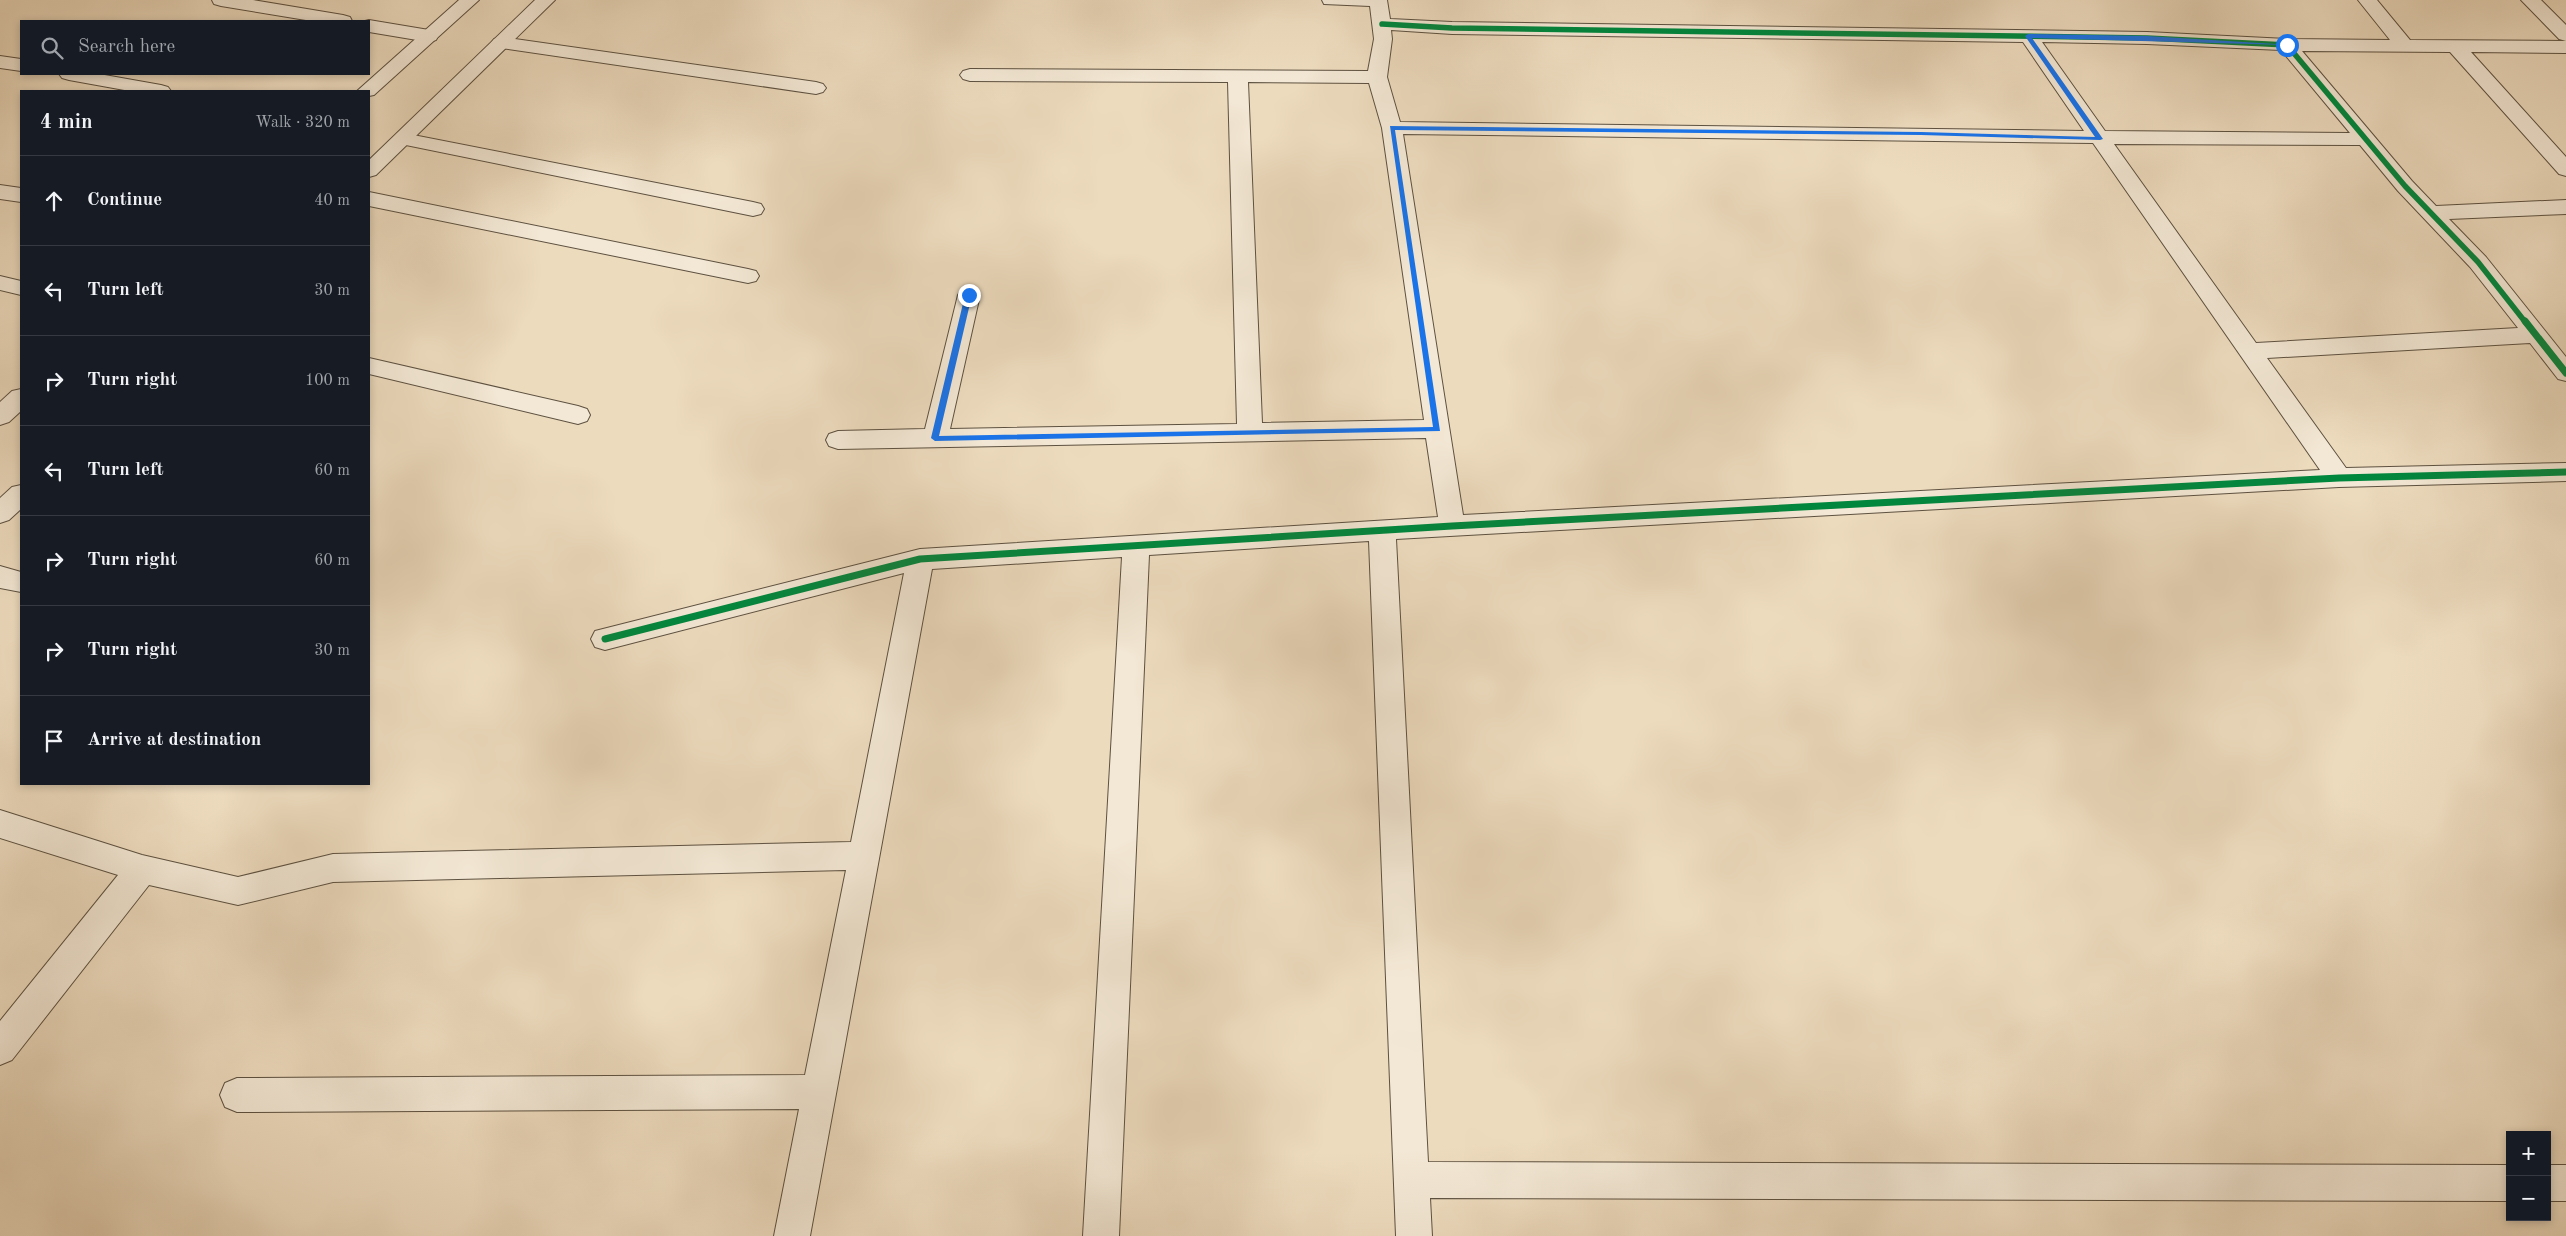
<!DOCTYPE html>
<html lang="en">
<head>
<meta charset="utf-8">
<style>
	body { margin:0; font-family:"Old Standard TT",serif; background:#242831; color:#f1f3f6 }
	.controls { position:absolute; right:15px; bottom:15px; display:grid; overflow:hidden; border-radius:0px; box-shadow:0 2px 8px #0003 }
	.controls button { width:45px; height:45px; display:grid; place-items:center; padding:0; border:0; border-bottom:1px solid #363941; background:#171b24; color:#f1f3f6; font:25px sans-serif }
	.stop { position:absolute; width:15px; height:15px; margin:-11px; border:4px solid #1a73e8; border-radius:50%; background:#fff }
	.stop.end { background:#1a73e8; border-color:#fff; box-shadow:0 1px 5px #0008 }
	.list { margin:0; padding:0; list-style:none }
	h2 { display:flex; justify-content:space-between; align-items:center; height:65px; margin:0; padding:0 20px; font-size:21px }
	h2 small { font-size:16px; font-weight:400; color:#9ea1a6 }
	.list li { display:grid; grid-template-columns:32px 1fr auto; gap:15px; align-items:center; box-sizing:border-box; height:90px; padding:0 20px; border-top:1px solid #363941 }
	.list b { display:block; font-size:19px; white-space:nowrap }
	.list em { font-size:16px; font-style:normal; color:#9ea1a6 }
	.icon { flex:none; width:28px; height:28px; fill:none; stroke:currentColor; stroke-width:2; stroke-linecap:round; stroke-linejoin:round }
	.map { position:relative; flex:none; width:2566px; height:1236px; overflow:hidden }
	.search { position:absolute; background:#171b24; box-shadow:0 2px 8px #0003; left:20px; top:20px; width:350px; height:55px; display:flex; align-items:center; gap:12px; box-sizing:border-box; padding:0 18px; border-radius:0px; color:#9ea1a6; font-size:19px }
	.panel { position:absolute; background:#171b24; box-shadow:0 2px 8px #0003; left:20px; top:90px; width:350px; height:695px; border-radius:0px }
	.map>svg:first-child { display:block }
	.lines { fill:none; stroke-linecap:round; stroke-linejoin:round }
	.minor-casing { stroke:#5d5140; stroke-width:2 }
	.tertiary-casing { stroke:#5d5140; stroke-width:2 }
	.minor { fill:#f3e8d5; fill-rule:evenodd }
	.tertiary { fill:#f3e8d5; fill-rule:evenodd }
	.cycleway-far1-casing { stroke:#f3e8d5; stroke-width:8 }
	.cycleway-casing { stroke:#f3e8d5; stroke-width:10 }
	.cycleway-far1 { stroke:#00873e; stroke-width:5.5 }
	.cycleway { stroke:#00873e; stroke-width:7 }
	.route { fill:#1a73e8 }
</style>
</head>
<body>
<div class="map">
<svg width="2566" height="1236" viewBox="0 0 2566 1236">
	<rect width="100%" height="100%" fill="#eddbbe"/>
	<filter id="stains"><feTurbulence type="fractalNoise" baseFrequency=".004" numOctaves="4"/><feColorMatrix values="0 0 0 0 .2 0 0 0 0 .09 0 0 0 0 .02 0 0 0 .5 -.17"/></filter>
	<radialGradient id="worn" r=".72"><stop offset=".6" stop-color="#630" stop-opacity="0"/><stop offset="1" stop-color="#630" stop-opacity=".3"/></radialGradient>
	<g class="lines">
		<g class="minor-casing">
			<path id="minor" d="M212,0H253L343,15L350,17L352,21H312L221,6L214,4Z
				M1322,0H1387L1390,19L1452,22L2147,32L2287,39L2390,40L2358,0H2377L2410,40L2566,41V53L2471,52L2566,157V176L2559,174L2450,52L2302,51L2412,181L2436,206L2566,200V214L2449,219L2486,257L2566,357V381L2558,379L2530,343L2267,358L2346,468L2566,463V481L2339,487L1396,539L1428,1162L2510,1165V1201L1430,1198L1432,1236H1396L1369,541L1149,555L1119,1236H1083L1122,557L932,569L810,1236H774L799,1109L237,1112L225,1107L220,1095L225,1083L237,1078L805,1075L846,870L333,882L238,905L149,885L12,1060L0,1065V1021L118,875L0,838V810L142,855L238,877L333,854L851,842L904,573L605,650L595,647L591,639L595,631L920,549L1438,517L1426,438L838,449L829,446L826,440L829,434L838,431L925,429L958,295L961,290L969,287L977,290L980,295L950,429L1237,424L1228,82L970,81L963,79L960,75L963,71L970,69L1368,71L1374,39L1370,6L1324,4ZM1391,30L1452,34L2023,42L2084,131L1400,122L1387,77L1392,39ZM2042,42L2147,44L2281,50L2350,133L2105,131ZM1248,82L1369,83L1382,128L1424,420L1262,423ZM1403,134L2093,143L2320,470L1463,515ZM2114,144L2360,145L2398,191L2470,267L2518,328L2256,343Z
				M2521,0H2541L2566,25V41L2559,39Z
				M369,20L429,30L436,32L438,36L436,40L429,42L369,32V21H365Z
				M501,37L816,82L823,84L826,88L823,92L816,94L494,47L491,43L494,39Z
				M0,56L21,59V71L0,68Z
				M59,74H99L161,85L168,87L171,91H130L69,80L62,78Z
				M403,133L753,202L761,204L764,209L761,214L753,216L396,143L393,139L396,135Z
				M0,185L21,188V202L0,199Z
				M369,192L748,269L756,271L759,276L756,281L748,283L369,206Z
				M0,276L21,281V295L0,290Z
				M369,358L578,406L587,409L590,415L587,421L578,424L369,374Z
				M0,566L21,572V592L0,588Z
				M2547,1165H2566V1201H2547Z"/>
		</g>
		<g class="tertiary-casing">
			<path id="tertiary" d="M459,0H479L374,95L369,96V91H357Z
				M535,0H555L376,175L369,177V160Z
				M21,389V411L9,422L0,425V402L12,391Z
				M21,485V509L9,520L0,523V498L12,487Z"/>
		</g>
		<use href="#minor" class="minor"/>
		<use href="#tertiary" class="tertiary"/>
		<g class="cycleway-far1-casing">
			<path id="cycleway-far1" d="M1382,24L1452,28L2147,38L2287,45L2405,186L2478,262L2526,323"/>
		</g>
		<g class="cycleway-casing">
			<path id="cycleway" d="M2525,321L2566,373
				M605,639L920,559L1452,526L2339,478L2566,472"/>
		</g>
		<use href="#cycleway-far1" class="cycleway-far1"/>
		<use href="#cycleway" class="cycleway"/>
	</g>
	<path class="route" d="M2028,34L2147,36L2290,45L2032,38L2103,139L2100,140L1921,135L1395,130L1440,431L935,441L931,438L965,295L969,293L972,295L939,436L1433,427L1390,126L1921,132L2095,137L2025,36Z"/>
	<rect width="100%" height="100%" filter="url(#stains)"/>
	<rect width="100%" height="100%" fill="url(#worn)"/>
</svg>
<div class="controls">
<button>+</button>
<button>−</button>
</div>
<div class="stop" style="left:2287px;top:45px"></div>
<div class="stop end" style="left:969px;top:295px"></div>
<div class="search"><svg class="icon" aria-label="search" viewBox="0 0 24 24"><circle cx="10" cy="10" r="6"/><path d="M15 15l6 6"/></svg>Search here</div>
<section class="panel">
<h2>4 min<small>Walk · 320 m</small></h2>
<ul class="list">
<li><svg class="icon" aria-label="ahead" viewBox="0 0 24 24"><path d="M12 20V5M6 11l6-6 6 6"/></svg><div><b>Continue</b></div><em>40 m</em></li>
<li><svg class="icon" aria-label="left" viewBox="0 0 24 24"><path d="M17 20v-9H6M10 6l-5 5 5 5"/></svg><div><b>Turn left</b></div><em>30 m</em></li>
<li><svg class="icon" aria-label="right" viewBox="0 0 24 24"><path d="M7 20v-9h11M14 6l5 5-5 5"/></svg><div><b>Turn right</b></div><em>100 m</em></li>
<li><svg class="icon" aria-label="left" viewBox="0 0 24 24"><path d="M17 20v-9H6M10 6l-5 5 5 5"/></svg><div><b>Turn left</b></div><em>60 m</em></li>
<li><svg class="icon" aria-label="right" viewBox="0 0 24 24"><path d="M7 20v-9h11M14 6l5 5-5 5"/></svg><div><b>Turn right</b></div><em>60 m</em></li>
<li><svg class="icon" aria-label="right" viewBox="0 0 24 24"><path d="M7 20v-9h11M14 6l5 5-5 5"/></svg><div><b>Turn right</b></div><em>30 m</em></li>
<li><svg class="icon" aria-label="arrive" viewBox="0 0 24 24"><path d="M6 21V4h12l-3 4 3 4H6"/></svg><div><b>Arrive at destination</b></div></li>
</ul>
</section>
</div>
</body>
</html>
